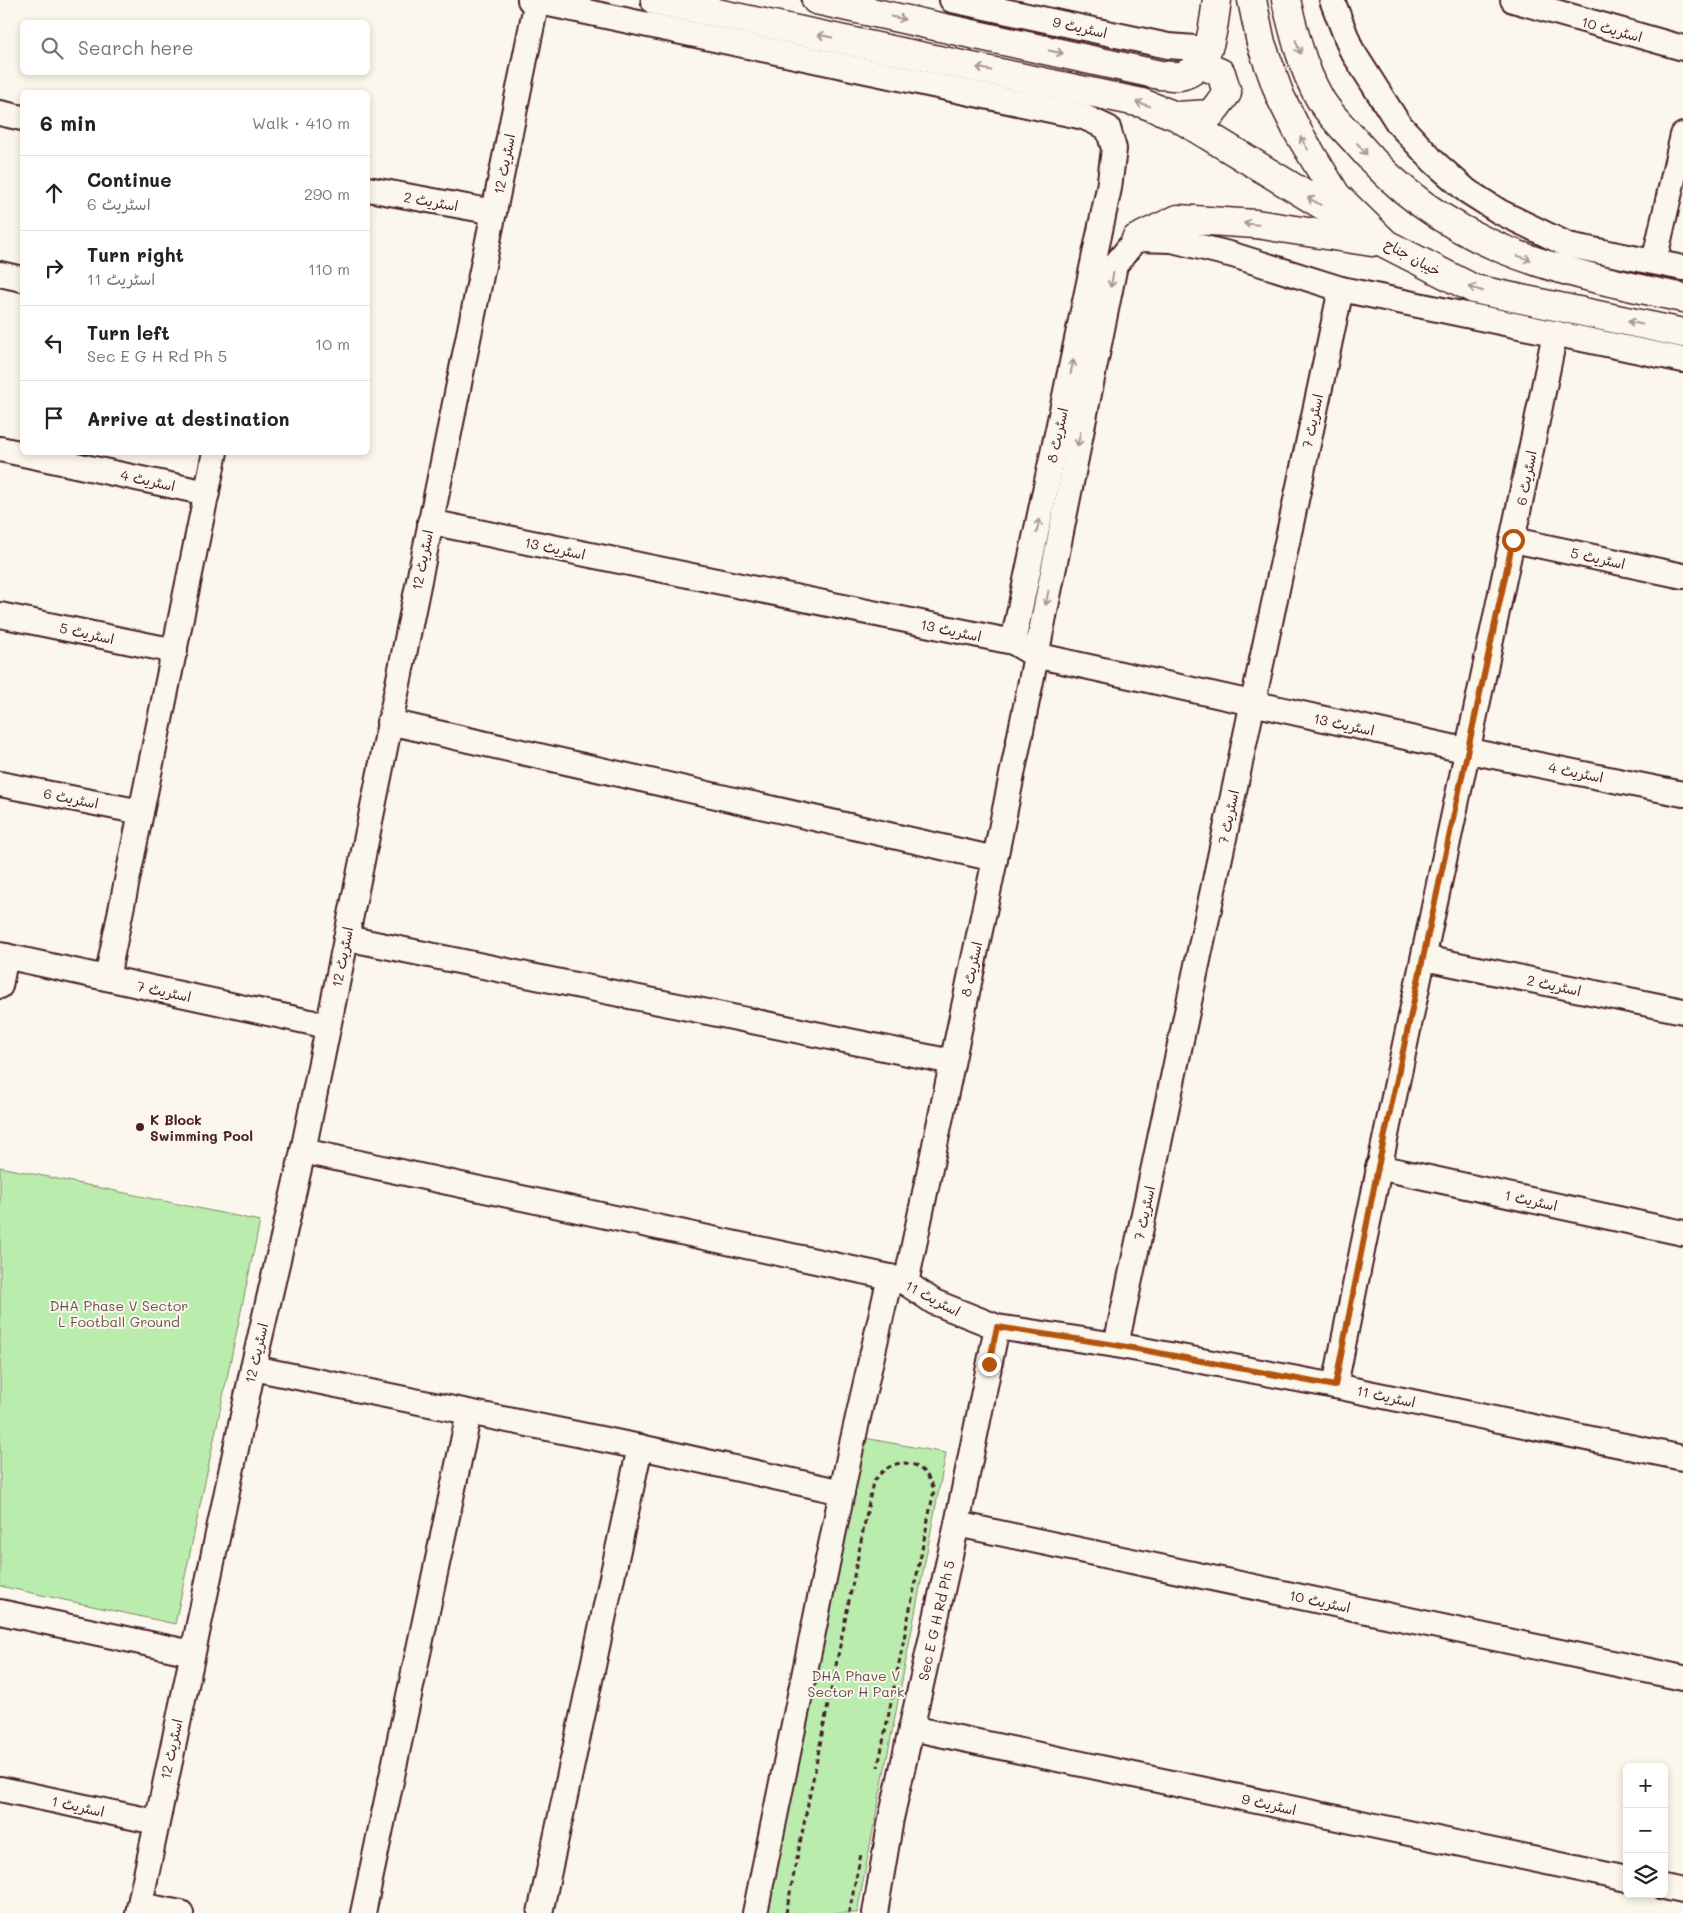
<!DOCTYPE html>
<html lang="en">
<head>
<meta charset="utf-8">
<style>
	body { margin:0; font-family:Mali,"Playpen Sans Arabic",sans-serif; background:#f6f6f6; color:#222 }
	.controls { position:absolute; right:15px; bottom:15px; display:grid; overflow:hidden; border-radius:8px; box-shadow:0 2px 8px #0003 }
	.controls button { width:45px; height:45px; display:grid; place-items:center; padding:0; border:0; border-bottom:1px solid #e0e0e0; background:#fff; color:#222; font:25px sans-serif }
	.stop { position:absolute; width:15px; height:15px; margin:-11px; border:4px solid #b45309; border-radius:50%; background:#fff }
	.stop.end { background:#b45309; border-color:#fff; box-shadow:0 1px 5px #0008 }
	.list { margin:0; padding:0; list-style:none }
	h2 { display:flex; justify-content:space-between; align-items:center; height:65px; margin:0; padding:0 20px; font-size:21px }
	h2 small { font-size:16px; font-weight:400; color:#767676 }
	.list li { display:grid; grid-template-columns:32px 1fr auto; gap:15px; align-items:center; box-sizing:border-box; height:75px; padding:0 20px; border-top:1px solid #e0e0e0 }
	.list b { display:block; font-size:19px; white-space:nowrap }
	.list p { margin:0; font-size:16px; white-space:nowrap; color:#767676 }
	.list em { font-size:16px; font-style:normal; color:#767676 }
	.icon { flex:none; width:28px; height:28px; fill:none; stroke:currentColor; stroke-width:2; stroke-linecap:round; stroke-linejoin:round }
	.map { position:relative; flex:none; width:1683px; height:1913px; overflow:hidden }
	.search { position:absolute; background:#fff; box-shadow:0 2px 8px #0003; left:20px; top:20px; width:350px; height:55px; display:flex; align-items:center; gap:12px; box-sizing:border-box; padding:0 18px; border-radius:8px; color:#767676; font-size:19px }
	.panel { position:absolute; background:#fff; box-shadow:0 2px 8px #0003; left:20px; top:90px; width:350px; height:365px; border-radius:8px }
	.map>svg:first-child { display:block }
	.green { fill:#baedad; stroke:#82866c }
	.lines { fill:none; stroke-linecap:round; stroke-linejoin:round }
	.street-casing { stroke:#4a1f2b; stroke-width:28 }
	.secondary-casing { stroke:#4a1f2b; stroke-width:31 }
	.path { stroke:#4a1f2b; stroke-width:3; stroke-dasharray:5 4; stroke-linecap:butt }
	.street { stroke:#fbf7ec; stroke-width:24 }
	.secondary { stroke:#fbf7ec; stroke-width:28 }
	.oneway { stroke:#ab9695 }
	.route { stroke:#b45309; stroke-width:6 }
	.poi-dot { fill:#4a1f2b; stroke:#fbf7ec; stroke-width:2 }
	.labels { text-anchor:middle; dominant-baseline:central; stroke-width:4; stroke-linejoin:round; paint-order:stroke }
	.street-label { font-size:14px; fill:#4a1f2b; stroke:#fbf7ec }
	.poi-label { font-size:14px; font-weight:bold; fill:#4a1f2b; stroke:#fbf7ec; text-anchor:start }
	.park-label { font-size:14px; fill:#66524c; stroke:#fbf7ec }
</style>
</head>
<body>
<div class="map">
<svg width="1683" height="1913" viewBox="0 0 1683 1913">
	<rect width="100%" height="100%" fill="#fbf7ec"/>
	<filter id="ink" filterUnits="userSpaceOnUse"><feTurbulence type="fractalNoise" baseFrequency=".02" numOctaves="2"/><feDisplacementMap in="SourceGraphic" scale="10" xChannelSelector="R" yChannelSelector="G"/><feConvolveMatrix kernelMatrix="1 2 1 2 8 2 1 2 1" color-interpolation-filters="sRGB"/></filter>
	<g filter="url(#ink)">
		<path class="green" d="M0,1167L260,1221L175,1624L0,1586Z
			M859,1437L946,1453L857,1913H766Z"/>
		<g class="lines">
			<g class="street-casing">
				<g id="street">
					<path d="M530,0L1084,117L1108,128L1114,149L1109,188L1013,642"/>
					<path d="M952,0L1168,46L1209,49"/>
					<path d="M1332,0L1351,49L1398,123L1434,162L1467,191L1500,212L1568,245L1683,268"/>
					<path d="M1513,0L1683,48"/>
					<path d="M0,113L22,118"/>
					<path d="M368,189L494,212"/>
					<path d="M1654,262L1683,135"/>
					<path d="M0,274L22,279"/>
					<path d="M0,449L207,493"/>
					<path d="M430,522L1013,642L1035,655L1469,751L1683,794"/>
					<path d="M1513,540L1683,576"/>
					<path d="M0,615L175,651"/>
					<path d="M389,722L995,859"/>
					<path d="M0,784L141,812"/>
					<path d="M346,938L952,1062"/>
					<path d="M0,955L328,1026"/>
					<path d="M1424,958L1683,1011"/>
					<path d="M107,978L215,452"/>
					<path d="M0,986L6,956"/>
					<path d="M303,1151L890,1277L906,1283L934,1302L997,1327L1116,1345L1335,1386L1683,1458"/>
					<path d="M1378,1167L1683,1233"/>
					<path d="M906,1283L995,859L1115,265L1136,239L1172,240L1233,255L1341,289L1683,360"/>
					<path d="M1116,1345L1341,289"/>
					<path d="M253,1368L640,1447L842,1492"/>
					<path d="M1335,1386C1404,1034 1484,684 1555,333"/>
					<path d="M957,1524L1683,1678"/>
					<path d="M0,1612L192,1653"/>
					<path d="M911,1728L1627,1879"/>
					<path d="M0,1789L156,1822"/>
					<path d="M1664,1887L1683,1891"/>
					<path d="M140,1905L181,1913"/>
					<path d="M138,1913L253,1368L303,1151L537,0"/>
					<path d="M363,1913L469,1413"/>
					<path d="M540,1913L640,1447"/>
					<path d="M755,1913L851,1448L890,1277"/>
					<path id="s1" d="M875,1913L891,1819L957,1524L997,1327"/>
				</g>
			</g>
			<g class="secondary-casing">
				<path id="secondary" d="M655,0L1142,103L1176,116L1386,244
					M816,0L1160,75C1166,75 1174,77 1180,76C1212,70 1213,25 1217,0
					M1252,0L1261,43L1280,96L1298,132L1336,195L1386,244L1474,289L1683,333
					M1286,0C1294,33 1302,67 1319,97C1328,114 1345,129 1358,144C1446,249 1556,271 1683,298
					M1176,116L1211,114L1227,93L1221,73L1200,64
					M1136,239L1178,219L1256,224L1372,242"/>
			</g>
			<path class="path" d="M786,1913L873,1482C892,1455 923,1456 934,1490L878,1767
				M849,1913L861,1854"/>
			<use href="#street" class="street"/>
			<use href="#secondary" class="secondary"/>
		</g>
		<defs><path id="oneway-shaft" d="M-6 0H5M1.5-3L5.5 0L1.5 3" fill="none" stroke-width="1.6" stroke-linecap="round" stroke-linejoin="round" transform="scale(1.25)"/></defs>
		<g class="oneway">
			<use href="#oneway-shaft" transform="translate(898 18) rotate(12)"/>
			<use href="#oneway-shaft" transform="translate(825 36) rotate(-168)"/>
			<use href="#oneway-shaft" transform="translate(1298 47) rotate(71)"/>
			<use href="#oneway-shaft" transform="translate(1056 52) rotate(12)"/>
			<use href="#oneway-shaft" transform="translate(984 69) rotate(-168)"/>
			<use href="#oneway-shaft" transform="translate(1143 104) rotate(-163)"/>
			<use href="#oneway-shaft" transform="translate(1304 143) rotate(-121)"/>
			<use href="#oneway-shaft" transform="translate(1362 149) rotate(50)"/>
			<use href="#oneway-shaft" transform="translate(1314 201) rotate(-149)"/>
			<use href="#oneway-shaft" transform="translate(1251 224) rotate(-175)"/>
			<use href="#oneway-shaft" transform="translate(1524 258) rotate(20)"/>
			<use href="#oneway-shaft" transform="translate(1112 280) rotate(101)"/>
			<use href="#oneway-shaft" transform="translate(1476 289) rotate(-163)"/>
			<use href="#oneway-shaft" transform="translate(1635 323) rotate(-168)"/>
			<use href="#oneway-shaft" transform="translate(1072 367) rotate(-78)"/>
			<use href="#oneway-shaft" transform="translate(1079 439) rotate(101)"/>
			<use href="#oneway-shaft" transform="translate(1038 526) rotate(-78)"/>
			<use href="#oneway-shaft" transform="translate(1047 598) rotate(101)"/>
		</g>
	</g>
	<g class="lines" filter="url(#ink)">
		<path class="route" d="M989,1364L997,1327L1116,1345L1335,1386L1378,1167L1513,540"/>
	</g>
	<circle class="poi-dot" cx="140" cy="1127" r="5"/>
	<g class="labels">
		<g class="street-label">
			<text transform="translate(1080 27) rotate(12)">اسٹریٹ 9</text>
			<text transform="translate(1612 29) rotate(15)">اسٹریٹ 10</text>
			<text transform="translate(504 164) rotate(-79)">اسٹریٹ 12</text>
			<text transform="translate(431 201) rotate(10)">اسٹریٹ 2</text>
			<text transform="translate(1413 257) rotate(29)">خیبان جناح</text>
			<text transform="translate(1312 421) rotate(-78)">اسٹریٹ 7</text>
			<text transform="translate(1057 435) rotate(-78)">اسٹریٹ 8</text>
			<text transform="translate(1526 478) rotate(-79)">اسٹریٹ 6</text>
			<text transform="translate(148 480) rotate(12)">اسٹریٹ 4</text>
			<text transform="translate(555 548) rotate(12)">اسٹریٹ 13</text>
			<text transform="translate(1598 558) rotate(12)">اسٹریٹ 5</text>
			<text transform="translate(422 560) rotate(-79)">اسٹریٹ 12</text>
			<text transform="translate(951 630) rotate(12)">اسٹریٹ 13</text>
			<text transform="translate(87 633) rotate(12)">اسٹریٹ 5</text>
			<text transform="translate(1344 724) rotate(12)">اسٹریٹ 13</text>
			<text transform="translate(1576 772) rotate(11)">اسٹریٹ 4</text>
			<text transform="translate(71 798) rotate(11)">اسٹریٹ 6</text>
			<text transform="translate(1228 817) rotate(-78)">اسٹریٹ 7</text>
			<text transform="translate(342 957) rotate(-79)">اسٹریٹ 12</text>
			<text transform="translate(971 969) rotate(-78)">اسٹریٹ 8</text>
			<text transform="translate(1554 985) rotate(12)">اسٹریٹ 2</text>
			<text transform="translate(164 991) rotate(12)">اسٹریٹ 7</text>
			<text transform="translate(1531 1200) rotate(12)">اسٹریٹ 1</text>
			<text transform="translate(1144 1213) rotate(-78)">اسٹریٹ 7</text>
			<text transform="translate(933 1298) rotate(28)">اسٹریٹ 11</text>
			<text transform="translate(256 1353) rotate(-77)">اسٹریٹ 12</text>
			<text transform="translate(1386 1396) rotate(12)">اسٹریٹ 11</text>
			<text transform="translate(1320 1601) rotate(12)">اسٹریٹ 10</text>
			<text stroke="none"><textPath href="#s1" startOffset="299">Sec E G H Rd Ph 5</textPath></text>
			<text transform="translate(171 1749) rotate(-78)">اسٹریٹ 12</text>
			<text transform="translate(1269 1804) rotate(12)">اسٹریٹ 9</text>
			<text transform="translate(78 1806) rotate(12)">اسٹریٹ 1</text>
		</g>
		<g class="poi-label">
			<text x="150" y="1119">K Block<tspan x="150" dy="16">Swimming Pool</tspan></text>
		</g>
		<g class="park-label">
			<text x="119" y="1305">DHA Phase V Sector<tspan x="119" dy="16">L Football Ground</tspan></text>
			<text x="856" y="1675">DHA Phave V<tspan x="856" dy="16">Sector H Park</tspan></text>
		</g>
	</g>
</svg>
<div class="controls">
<button>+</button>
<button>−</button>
<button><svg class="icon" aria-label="layers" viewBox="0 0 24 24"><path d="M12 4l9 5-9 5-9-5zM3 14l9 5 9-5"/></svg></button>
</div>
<div class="stop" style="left:1513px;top:540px"></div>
<div class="stop end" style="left:989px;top:1364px"></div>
<div class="search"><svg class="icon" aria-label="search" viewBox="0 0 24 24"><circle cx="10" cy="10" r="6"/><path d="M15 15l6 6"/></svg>Search here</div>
<section class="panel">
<h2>6 min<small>Walk · 410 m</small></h2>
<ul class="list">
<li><svg class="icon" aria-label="ahead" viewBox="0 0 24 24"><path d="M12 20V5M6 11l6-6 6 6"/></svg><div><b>Continue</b><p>اسٹریٹ 6</p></div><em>290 m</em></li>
<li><svg class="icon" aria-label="right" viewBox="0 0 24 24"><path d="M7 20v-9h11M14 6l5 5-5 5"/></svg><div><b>Turn right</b><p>اسٹریٹ 11</p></div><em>110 m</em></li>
<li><svg class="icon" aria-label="left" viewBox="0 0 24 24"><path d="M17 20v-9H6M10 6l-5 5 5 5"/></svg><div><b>Turn left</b><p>Sec E G H Rd Ph 5</p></div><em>10 m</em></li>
<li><svg class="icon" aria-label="arrive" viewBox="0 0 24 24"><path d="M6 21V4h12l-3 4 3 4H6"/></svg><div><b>Arrive at destination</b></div></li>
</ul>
</section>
</div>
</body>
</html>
